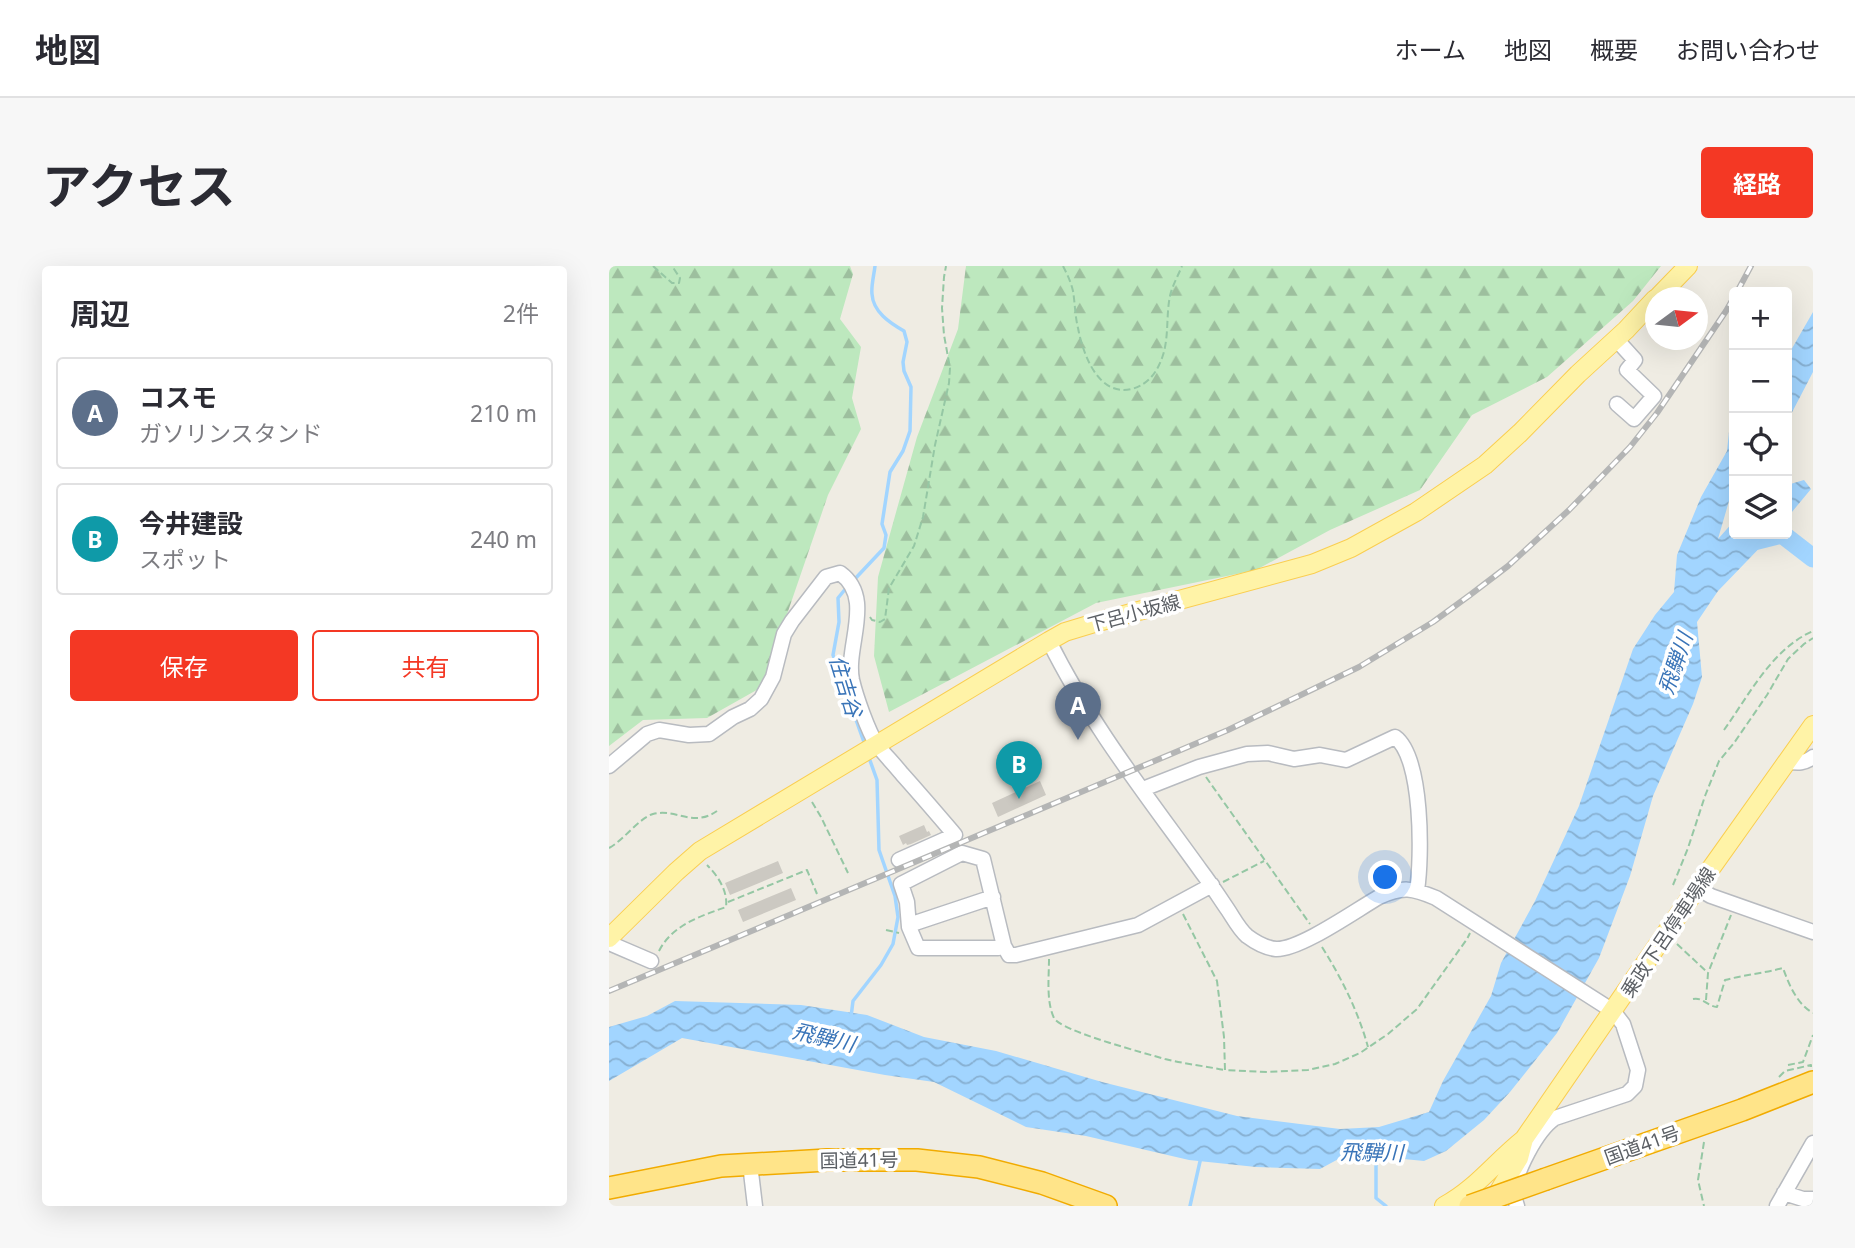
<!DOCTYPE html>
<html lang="ja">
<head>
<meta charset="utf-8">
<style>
	body { margin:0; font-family:"Noto Sans","Noto Sans JP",sans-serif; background:#f7f7f7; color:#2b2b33 }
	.controls { position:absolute; right:21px; top:21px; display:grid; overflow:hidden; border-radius:7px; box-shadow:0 7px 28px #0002 }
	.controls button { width:63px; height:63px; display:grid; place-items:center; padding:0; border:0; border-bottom:2px solid #e1e1e2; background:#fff; color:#2b2b33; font:35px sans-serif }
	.compass { position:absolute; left:1036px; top:21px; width:63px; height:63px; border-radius:50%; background:#fff; box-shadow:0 7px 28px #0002; rotate:75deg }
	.you { position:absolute; left:777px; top:612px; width:24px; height:24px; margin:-18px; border:5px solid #fff; border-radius:50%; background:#1a73e8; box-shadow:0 0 0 10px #1a73e833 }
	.badge { display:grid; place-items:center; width:46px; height:46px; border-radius:50%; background:#f43824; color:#fff; font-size:23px; font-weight:700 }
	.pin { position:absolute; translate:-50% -58px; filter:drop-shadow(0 2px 4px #0008) }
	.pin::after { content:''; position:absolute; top:37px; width:24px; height:21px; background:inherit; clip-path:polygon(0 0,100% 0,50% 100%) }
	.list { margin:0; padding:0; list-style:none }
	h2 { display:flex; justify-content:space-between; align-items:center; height:91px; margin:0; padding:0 28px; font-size:30px }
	h2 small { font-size:23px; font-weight:400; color:#7c7c81 }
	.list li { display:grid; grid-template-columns:46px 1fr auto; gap:21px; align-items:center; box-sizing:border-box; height:112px; margin:0 14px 14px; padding:0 14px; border:2px solid #e1e1e2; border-radius:7px }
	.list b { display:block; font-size:26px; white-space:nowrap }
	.list p { margin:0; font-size:23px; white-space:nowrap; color:#7c7c81 }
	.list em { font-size:23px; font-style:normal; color:#7c7c81 }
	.actions { display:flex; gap:14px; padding:21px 28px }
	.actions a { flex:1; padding:16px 0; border:2px solid #f43824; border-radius:7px; text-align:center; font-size:24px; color:#f43824 }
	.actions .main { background:#f43824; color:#fff }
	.icon { flex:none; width:38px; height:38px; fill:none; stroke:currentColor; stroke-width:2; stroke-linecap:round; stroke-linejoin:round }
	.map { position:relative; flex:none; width:1204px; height:940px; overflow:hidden; border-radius:7px }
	header { display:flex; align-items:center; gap:42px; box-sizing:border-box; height:98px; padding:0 35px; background:#fff; border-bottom:2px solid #e1e1e2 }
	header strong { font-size:33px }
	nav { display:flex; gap:38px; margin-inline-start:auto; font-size:24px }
	.intro { display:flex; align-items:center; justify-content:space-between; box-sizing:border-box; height:168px; padding:0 42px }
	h1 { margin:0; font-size:49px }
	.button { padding:18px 32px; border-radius:7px; background:#f43824; color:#fff; font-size:24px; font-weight:700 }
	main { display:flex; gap:42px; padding:0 42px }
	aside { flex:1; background:#fff; border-radius:7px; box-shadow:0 7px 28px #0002 }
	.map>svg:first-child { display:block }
	.forest { fill:url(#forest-firs) }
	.water { fill:url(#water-waves) }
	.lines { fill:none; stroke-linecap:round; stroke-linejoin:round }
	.stream { stroke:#a2d5ff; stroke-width:3.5 }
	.river { stroke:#a2d5ff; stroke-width:19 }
	.building { fill:#ccc9c2 }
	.minor-casing { stroke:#b8bbc0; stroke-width:17 }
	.major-casing { stroke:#face50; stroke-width:20 }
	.highway-casing { stroke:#f1ab00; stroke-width:24 }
	.path { stroke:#95c7a4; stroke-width:2; stroke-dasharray:7 3.5; stroke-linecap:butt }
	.minor { stroke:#fff; stroke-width:14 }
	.major { stroke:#fff3a7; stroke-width:18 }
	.highway { stroke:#ffe489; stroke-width:21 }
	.rail-casing { stroke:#b4b5b5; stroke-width:6 }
	.rail { stroke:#fff; stroke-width:3.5; stroke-dasharray:10; stroke-linecap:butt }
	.highway-bridge-casing { stroke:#f1ab00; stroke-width:24; stroke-linecap:butt }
	.highway-bridge { stroke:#ffe489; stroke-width:21 }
	.labels { text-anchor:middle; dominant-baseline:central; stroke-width:7; stroke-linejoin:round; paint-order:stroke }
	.street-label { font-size:19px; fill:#5b5f64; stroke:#fff }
	.water-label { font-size:21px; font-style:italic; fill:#3974b8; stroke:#fff }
</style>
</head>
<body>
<header>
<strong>地図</strong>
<nav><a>ホーム</a><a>地図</a><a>概要</a><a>お問い合わせ</a></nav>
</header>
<div class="intro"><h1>アクセス</h1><a class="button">経路</a></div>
<main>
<aside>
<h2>周辺<small>2件</small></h2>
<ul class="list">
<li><span class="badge" style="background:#5c6f8a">A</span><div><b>コスモ</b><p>ガソリンスタンド</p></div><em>210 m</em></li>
<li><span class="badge" style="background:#0f9aa8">B</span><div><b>今井建設</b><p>スポット</p></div><em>240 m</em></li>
</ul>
<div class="actions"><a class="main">保存</a><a>共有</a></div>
</aside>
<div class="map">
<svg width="1204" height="940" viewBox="0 0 1204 940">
	<defs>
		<pattern id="forest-firs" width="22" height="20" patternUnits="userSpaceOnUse" patternTransform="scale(1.75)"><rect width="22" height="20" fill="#bde8be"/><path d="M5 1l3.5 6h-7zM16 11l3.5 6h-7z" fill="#9dbf9e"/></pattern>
		<pattern id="water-waves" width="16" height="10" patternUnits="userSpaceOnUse" patternTransform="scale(1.75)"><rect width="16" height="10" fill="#a2d5ff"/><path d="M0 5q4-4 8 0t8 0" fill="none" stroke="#87b0d2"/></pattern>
	</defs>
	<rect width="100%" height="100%" fill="#efece3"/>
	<path class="forest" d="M0,0H241L244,8L231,53L252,81L243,132L252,163L219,229L153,421L98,452L34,454L0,480Z
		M357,0H1052L1024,35L938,111L863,149L811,224L721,264L647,304L487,337L280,446L265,390L269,311L308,171L349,63Z"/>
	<path class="water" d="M1204,46V106L1178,156V91Z
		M1125,151V229L1120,235L1109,273L1125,255V268H1164L1109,325L1088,356L1093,411L1084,438L1044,530L1021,610L990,692L948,767L901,826L875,854L837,885L815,895L754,889L735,890L711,903L647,901L580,894L477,870L417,861L325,816L276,809L73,772L0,815V761L38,750L66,735L192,739L258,749L315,771L387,785L493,816L628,850L731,863L770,861L820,846L834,815L882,730L892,697L926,635L970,540L1024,383L1046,349L1065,326L1068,289L1092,231L1118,185L1121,156Z
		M1195,214L1202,223L1178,252V219Z"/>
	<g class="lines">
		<path class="stream" d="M243,316L275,282L277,269L273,258L281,206L294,185L301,165L302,121L295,105L294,96L298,76L295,65C281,57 264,46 263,28C262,20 265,9 266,0
			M238,321L229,332L230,356L224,389L256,479
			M242,751L244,735L272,699L284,678L289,651L286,630L270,584L268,514L259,489
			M767,888V932L777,940
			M581,940L592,891"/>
		<path class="river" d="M1137,277L1173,268L1204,292"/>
	</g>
	<path class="building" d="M431,515L437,529L389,551L383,537Z
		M315,559L318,566L320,565L322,569L302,578L298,579L297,577L294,579L290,570Z
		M169,595L174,607L121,629L116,617Z
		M182,622L187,634L134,656L129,644Z"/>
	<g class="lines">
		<g class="minor-casing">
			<path id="minor" d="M1007,73L1026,94L1018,104L1045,130L1025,153L1008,138
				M440,375C481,458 538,530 592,605C602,618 610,631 619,644C625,653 630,663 638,670C646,676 657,682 667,683C691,684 747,644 770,631C794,620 803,622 827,632L1004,745L1014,758L1029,804L1026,820L1018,828L946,852C928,864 905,907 905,929C905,933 907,936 908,940
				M1179,495C1189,498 1195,497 1204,491
				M0,500L38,468L50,464L80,469L100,468L124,451L141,443L152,433L164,411L175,368L183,355L217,311L231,307C266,332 236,380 243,414C247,431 259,465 268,479C276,489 285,498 293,508C311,528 328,548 346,569L290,594
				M534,523L590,501L638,488L659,487L685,493L711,489L737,494L786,471C814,491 813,592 808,624
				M1088,622L1102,630L1204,666
				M300,659L384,631
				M0,677L42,695
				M395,680L389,682H309L300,661L298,636L292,618L353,587L374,593L395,680L400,689H407L529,659L603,619
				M141,898L146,940
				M1175,927L1194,933H1204
				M1168,940L1204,877"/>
		</g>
		<g class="major-casing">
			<path id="major" d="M1048,32L1079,0
				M0,672L67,606L91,585L440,375L456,366L489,356L703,298L742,282L807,246L876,199L911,167L969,108L1017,64L1046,33
				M884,935L910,892L915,873
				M835,940C867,923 887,895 915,873L1088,622L1204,459"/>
		</g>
		<g class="highway-casing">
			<path id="highway" d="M937,913L1133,844L1204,816
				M0,922L112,900L218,894H308L370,901L433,917L497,940"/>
		</g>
		<path class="path" d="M44,0L63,17H70L71,12L63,0
			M454,0C458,8 462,16 464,25C466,37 466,50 469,62C474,88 489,131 523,123C540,118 549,105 554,89C560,70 557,49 561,30C563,20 569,10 573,0
			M261,351L263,354L271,356L276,353L280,322L305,280L314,251L326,179L340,117L341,102L335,69L333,42L335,11L337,0
			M1115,464C1140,429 1163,383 1204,365
			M597,511L701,658
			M203,536L212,551L239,607
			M0,582C15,574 30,552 44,548C67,542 84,562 108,545
			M614,616L655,595
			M1064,619L1079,582L1096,530L1110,495L1125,477L1158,429L1179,393L1195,378L1204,372
			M119,636L198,604L208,628
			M574,648L608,715L615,771L616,804L658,806L699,804L726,798L751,787L779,768L808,743L858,673L861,667
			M277,664L290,667
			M1068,678L1099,707
			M713,681C733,713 749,745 759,781
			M50,685C63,659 92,650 117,641C119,625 109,610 98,599
			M440,693C440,711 437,735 445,752C451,765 539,788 556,793C576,798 596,800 615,804
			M1084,733C1094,731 1098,740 1108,741L1116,714C1135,709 1155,707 1174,702C1180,719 1188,738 1204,747
			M1097,734L1099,707L1122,649
			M1179,799L1194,796L1204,769
			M1170,811L1176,805L1202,799V801
			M1095,876L1089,914L1095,940"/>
		<use href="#minor" class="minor"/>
		<use href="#major" class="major"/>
		<use href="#highway" class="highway"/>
		<g class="rail-casing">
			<path id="rail" d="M1128,26L1142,0
				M0,725L619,464L750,401L824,356L861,329L899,300L960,244L1021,181L1048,147L1117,45L1125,31"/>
		</g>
		<use href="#rail" class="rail"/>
		<g class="highway-bridge-casing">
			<path id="highway-bridge" d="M861,940L937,913"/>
		</g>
		<use href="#highway-bridge" class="highway-bridge"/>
	</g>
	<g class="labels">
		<g class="street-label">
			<text transform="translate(525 347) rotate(-15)">下呂小坂線</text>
			<text transform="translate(1059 666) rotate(-56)">乗政下呂停車場線</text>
			<text transform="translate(1033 879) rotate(-20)">国道41号</text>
			<text transform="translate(250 894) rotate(-1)">国道41号</text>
		</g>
		<g class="water-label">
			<text transform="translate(1066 397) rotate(-71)">飛騨川</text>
			<text transform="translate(237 420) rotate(73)">住吉谷</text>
			<text transform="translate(215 771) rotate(13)">飛騨川</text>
			<text transform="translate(763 886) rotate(1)">飛騨川</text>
		</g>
	</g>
</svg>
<div class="controls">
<button>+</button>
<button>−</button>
<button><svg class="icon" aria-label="locate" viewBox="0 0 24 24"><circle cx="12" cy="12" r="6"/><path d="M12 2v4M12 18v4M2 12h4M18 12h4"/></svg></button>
<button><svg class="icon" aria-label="layers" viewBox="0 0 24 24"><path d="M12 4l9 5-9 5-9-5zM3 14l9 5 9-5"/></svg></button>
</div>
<svg class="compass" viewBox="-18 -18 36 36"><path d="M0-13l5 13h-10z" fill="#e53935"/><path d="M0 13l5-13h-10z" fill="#7c7c81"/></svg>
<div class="you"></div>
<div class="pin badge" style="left:469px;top:474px;background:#5c6f8a">A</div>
<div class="pin badge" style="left:410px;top:533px;background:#0f9aa8">B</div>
</div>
</main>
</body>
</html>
